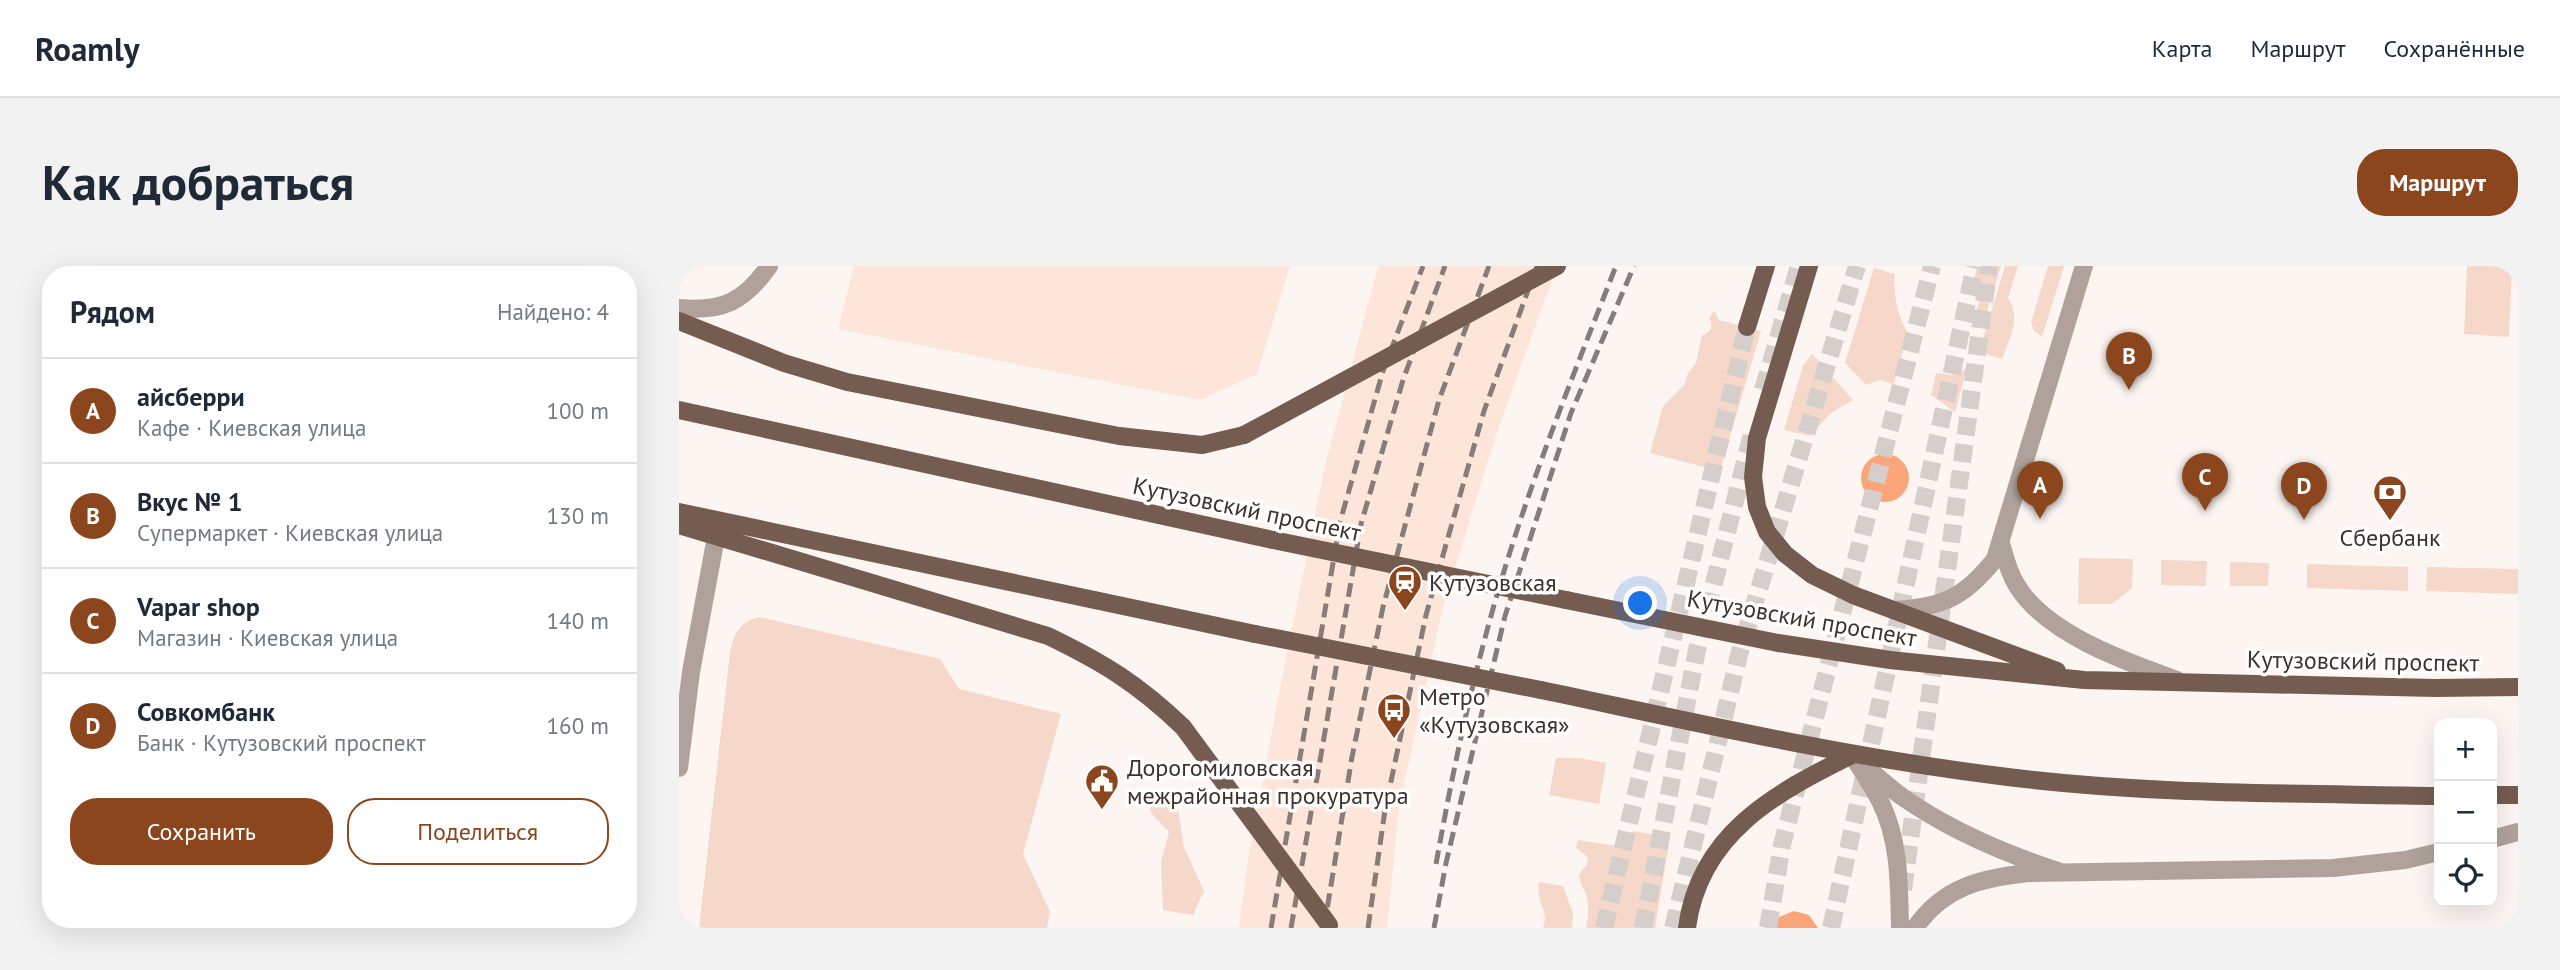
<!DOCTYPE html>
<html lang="ru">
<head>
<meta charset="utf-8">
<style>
	body { margin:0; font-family:"PT Sans",sans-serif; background:#f2f2f3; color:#1f2937 }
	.controls { position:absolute; right:21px; bottom:21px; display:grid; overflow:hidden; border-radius:14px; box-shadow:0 7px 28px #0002 }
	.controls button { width:63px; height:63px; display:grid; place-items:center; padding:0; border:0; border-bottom:2px solid #e0e1e3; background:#fff; color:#1f2937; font:35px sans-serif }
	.you { position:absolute; left:962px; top:338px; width:24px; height:24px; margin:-18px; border:5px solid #fff; border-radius:50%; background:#1a73e8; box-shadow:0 0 0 10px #1a73e833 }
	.badge { display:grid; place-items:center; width:46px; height:46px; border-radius:50%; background:#8c461e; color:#fff; font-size:23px; font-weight:700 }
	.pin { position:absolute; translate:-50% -58px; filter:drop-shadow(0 2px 4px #0008) }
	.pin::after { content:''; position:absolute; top:37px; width:24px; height:21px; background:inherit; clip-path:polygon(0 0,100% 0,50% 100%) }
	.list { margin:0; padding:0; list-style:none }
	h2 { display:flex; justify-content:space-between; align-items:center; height:91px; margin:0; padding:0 28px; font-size:30px }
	h2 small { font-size:23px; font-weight:400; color:#747a83 }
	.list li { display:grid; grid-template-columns:46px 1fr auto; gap:21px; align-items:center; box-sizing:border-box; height:105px; padding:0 28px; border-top:2px solid #e0e1e3 }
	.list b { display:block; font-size:26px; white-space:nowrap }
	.list p { margin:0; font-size:23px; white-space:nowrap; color:#747a83 }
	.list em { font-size:23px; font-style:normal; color:#747a83 }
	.actions { display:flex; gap:14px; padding:21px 28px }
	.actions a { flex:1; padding:16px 0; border:2px solid #8c461e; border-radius:28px; text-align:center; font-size:24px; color:#8c461e }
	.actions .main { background:#8c461e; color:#fff }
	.icon { flex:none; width:38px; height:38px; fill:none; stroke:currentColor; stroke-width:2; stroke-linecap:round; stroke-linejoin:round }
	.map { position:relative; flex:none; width:1839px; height:662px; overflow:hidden; border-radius:28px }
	header { display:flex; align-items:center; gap:42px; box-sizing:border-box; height:98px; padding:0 35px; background:#fff; border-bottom:2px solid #e0e1e3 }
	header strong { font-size:33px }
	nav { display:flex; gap:38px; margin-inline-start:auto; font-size:24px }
	.intro { display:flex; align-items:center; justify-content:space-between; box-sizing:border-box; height:168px; padding:0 42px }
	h1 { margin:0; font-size:49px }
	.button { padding:18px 32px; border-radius:28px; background:#8c461e; color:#fff; font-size:24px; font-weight:700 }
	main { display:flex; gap:42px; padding:0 42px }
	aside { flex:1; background:#fff; border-radius:28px; box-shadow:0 7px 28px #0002 }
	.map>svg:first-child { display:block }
	.built { fill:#fee5d9 }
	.green { fill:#f5d8ca }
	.water { fill:#fba57a }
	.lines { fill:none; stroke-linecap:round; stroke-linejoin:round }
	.primary-tunnel { stroke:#d6ceca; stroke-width:18; stroke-dasharray:18 9; stroke-linecap:butt }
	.minor { stroke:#b0a29b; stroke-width:18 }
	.tertiary { stroke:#b0a29b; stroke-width:18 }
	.primary { stroke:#755c50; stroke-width:18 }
	.rail { stroke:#877c77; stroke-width:5; stroke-dasharray:14 7; stroke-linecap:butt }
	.primary-bridge { stroke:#755c50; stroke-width:18 }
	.labels { text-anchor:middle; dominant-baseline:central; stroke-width:7; stroke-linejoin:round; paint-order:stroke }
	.street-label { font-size:24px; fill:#3e312b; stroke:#fff }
	.poi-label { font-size:24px; fill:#3e312b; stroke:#fff; text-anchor:start }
</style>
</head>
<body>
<header>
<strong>Roamly</strong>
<nav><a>Карта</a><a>Маршрут</a><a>Сохранённые</a></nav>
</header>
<div class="intro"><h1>Как добраться</h1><a class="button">Маршрут</a></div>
<main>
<aside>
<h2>Рядом<small>Найдено: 4</small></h2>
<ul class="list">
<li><span class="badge">A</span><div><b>айсберри</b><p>Кафе · Киевская улица</p></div><em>100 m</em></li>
<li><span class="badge">B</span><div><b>Вкус № 1</b><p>Супермаркет · Киевская улица</p></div><em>130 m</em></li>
<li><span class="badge">C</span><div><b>Vapar shop</b><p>Магазин · Киевская улица</p></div><em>140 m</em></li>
<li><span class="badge">D</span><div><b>Совкомбанк</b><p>Банк · Кутузовский проспект</p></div><em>160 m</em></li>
</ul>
<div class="actions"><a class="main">Сохранить</a><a>Поделиться</a></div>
</aside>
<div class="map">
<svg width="1839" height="662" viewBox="0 0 1839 662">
	<rect width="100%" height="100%" fill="#fcf5f2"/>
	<path class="built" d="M175,0H611L578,108L521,134L159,63Z
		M699,0H878L816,172L763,345L720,541L708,662H560L568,600L600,427L645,204Z"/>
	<path class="green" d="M1311,0H1322L1307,48L1297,45L1303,27L1293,20L1298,1L1310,3Z
		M1326,0H1339L1329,32C1343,52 1330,73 1323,93L1300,86Z
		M1369,0H1385L1363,71L1355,65L1352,56Z
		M1788,0H1833L1830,71L1785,68Z
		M1195,2L1216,8C1214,29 1218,49 1229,67L1215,118L1201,114L1187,119L1166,97Z
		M1035,45L1040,54L1082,65L1041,205L971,187L984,140L1005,119L1009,107L1017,97L1023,69C1032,67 1035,59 1030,52Z
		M1133,88L1174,134L1152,147L1131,170L1105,164L1124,100Z
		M1288,102L1276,146L1252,129L1257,107L1274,109Z
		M1400,292L1454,293L1453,322L1433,338H1399Z
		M1482,294L1528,295L1527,320L1482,319Z
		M1551,296L1590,297L1589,320H1551Z
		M1628,298L1729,301V325L1628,322Z
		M1748,301L1839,303V328L1747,325Z
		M81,351L261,393L280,423L382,448L344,588L371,646L368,662H20L51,386C55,367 61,355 81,351Z
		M877,492H901L927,497L920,538L870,529Z
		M470,530L498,536L505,581L525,625L514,649L484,644L482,596L490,566L472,547Z
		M954,565L991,571L976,662H907C909,651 911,637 906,626C903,620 901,616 900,609L908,598L909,591L897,582L899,574L950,582Z
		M860,616L884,620L894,647L893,662H864C871,645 856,636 860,616Z"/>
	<path class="water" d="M1182 212a24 24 0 1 1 48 0a24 24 0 1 1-48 0Z
		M1115,645L1130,649L1139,662H1093L1100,651Z"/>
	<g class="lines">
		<path class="primary-tunnel" d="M1084,124L1120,0
			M1224,624L1310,0
			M925,662L1068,61
			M964,662L1018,384L1073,168
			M994,662L1060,389L1178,0
			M1089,662L1103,579L1253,0
			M1152,662L1296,0"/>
		<path class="minor" d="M0,42C43,46 65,36 90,0
			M1322,277C1326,291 1329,305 1337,318C1365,367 1447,396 1498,414
			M1215,344C1264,341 1285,332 1316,293L1405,0
			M1176,492C1191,504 1206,518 1222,530C1270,564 1324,587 1379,605
			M0,502L12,406L37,271"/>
		<path class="tertiary" d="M1173,489C1183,505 1194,521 1202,537C1221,576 1220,619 1221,662
			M1813,573L1839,566
			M1236,662C1264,621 1302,612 1349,607L1654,602L1726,594L1760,586"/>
		<path class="primary" d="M1130,0L1078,172L1074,211L1078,241L1088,266L1106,288L1133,309L1174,329L1378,405
			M0,55L105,97L168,116L440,170L523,179L565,169
			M1068,61L1087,0
			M0,144L594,274
			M0,246L576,368
			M0,259L369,370C425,397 459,418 504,461
			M887,334L1099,377L1211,394L1405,414L1756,422L1839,421
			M862,424C1015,456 1166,491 1321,510C1466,529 1614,527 1760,530
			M1813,529H1839
			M1008,662C1020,568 1096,527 1173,489"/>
		<path class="rail" d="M757,598C772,515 789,432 812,350C845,230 892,115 937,0
			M592,662L661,256L704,105L744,0
			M612,662L682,258L724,114L766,0
			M645,662L673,491L704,341L760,134L810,0
			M689,662L706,544L747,349L805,145L858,0
			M755,662L767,597L826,350L892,147L955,0"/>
		<path class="primary-bridge" d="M565,169L878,0
			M594,274L887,334
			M576,368L862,424
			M504,461L650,659"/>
	</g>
	<defs>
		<g id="bank-pin" transform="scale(1.75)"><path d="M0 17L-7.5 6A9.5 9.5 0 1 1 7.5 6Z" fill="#8c461e" stroke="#fff"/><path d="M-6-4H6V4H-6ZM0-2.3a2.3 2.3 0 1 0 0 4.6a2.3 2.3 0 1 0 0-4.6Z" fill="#fff"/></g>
		<g id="station-pin" transform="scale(1.75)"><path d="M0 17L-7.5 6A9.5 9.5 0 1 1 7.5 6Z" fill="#8c461e" stroke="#fff"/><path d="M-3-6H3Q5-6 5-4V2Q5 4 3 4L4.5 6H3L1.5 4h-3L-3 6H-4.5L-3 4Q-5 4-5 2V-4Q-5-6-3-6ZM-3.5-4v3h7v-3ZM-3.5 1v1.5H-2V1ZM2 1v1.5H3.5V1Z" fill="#fff"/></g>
		<g id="bus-pin" transform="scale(1.75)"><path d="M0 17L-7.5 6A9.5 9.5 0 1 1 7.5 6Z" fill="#8c461e" stroke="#fff"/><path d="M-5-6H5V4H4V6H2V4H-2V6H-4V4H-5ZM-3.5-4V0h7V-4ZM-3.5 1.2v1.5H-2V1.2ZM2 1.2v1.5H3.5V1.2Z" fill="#fff"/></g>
		<g id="civic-pin" transform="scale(1.75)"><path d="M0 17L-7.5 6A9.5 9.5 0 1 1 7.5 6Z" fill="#8c461e" stroke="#fff"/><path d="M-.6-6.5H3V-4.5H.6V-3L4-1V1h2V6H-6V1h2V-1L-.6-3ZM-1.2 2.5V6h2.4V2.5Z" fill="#fff"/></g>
	</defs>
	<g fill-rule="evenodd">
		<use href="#bank-pin" x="1711" y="226"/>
		<use href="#station-pin" x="726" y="316"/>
		<use href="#bus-pin" x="715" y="444"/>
		<use href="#civic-pin" x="423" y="515"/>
	</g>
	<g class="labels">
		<g class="street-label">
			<text transform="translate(568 243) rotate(12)">Кутузовский проспект</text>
			<text transform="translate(1123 352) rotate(10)">Кутузовский проспект</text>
			<text transform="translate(1684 395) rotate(1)">Кутузовский проспект</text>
		</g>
		<g class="poi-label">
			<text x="1711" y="271" text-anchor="middle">Сбербанк</text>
			<text x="750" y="316">Кутузовская</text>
			<text x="740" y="430">Метро<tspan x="740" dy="28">«Кутузовская»</tspan></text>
			<text x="448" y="501">Дорогомиловская<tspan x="448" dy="28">межрайонная прокуратура</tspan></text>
		</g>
	</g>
</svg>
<div class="controls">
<button>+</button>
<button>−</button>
<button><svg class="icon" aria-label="locate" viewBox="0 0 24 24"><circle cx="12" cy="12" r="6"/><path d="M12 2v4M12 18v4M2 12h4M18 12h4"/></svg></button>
</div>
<div class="you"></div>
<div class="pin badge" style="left:1361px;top:253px">A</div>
<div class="pin badge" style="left:1450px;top:124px">B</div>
<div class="pin badge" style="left:1526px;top:245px">C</div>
<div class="pin badge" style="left:1625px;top:254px">D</div>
</div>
</main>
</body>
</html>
